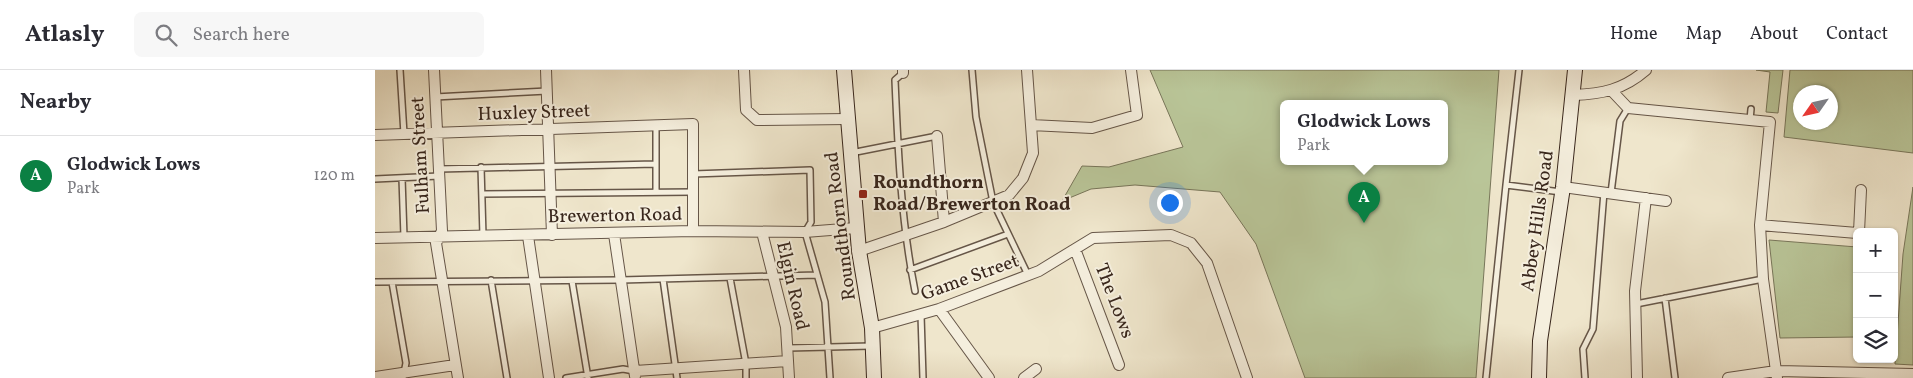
<!DOCTYPE html>
<html lang="en">
<head>
<meta charset="utf-8">
<style>
	body { margin:0; font-family:Vollkorn,serif; background:#f7f7f7; color:#2b2b33 }
	.controls { position:absolute; right:15px; bottom:15px; display:grid; overflow:hidden; border-radius:8px; box-shadow:0 1px 4px #0004 }
	.controls button { width:45px; height:45px; display:grid; place-items:center; padding:0; border:0; border-bottom:1px solid #e1e1e2; background:#fff; color:#2b2b33; font:25px sans-serif }
	.compass { position:absolute; left:1418px; top:15px; width:45px; height:45px; border-radius:50%; background:#fff; box-shadow:0 1px 4px #0004; rotate:236deg }
	.you { position:absolute; left:794px; top:132px; width:18px; height:18px; margin:-12px; border:4px solid #fff; border-radius:50%; background:#1a73e8; box-shadow:0 0 0 8px #1a73e833 }
	.badge { display:grid; place-items:center; width:32px; height:32px; border-radius:50%; background:#0b8043; color:#fff; font-size:16px; font-weight:700 }
	.pin { position:absolute; translate:-50% -41px; filter:drop-shadow(0 1px 2px #0008) }
	.pin::after { content:''; position:absolute; top:26px; width:18px; height:15px; background:inherit; clip-path:polygon(0 0,100% 0,50% 100%) }
	.popup { position:absolute; left:905px; top:30px; width:168px; height:65px; box-sizing:border-box; display:grid; place-content:center; border-radius:8px; background:#fff; filter:drop-shadow(0 1px 4px #0005); font-size:16px; white-space:nowrap; color:#7c7c81 }
	.popup b { font-size:19px; color:#2b2b33 }
	.popup::after { content:''; position:absolute; left:50%; top:100%; margin-left:-10px; border:10px solid transparent; border-top-color:#fff }
	.list { margin:0; padding:0; list-style:none }
	h2 { display:flex; justify-content:space-between; align-items:center; height:65px; margin:0; padding:0 20px; font-size:21px }
	h2 small { font-size:16px; font-weight:400; color:#7c7c81 }
	.list li { display:grid; grid-template-columns:32px 1fr auto; gap:15px; align-items:center; box-sizing:border-box; height:80px; padding:0 20px; border-top:1px solid #e1e1e2 }
	.list b { display:block; font-size:19px; white-space:nowrap }
	.list p { margin:0; font-size:16px; white-space:nowrap; color:#7c7c81 }
	.list em { font-size:16px; font-style:normal; color:#7c7c81 }
	.icon { flex:none; width:28px; height:28px; fill:none; stroke:currentColor; stroke-width:2; stroke-linecap:round; stroke-linejoin:round }
	.map { position:relative; flex:none; width:1538px; height:308px; overflow:hidden }
	header { display:flex; align-items:center; gap:30px; box-sizing:border-box; height:70px; padding:0 25px; background:#fff; border-bottom:1px solid #e1e1e2 }
	header strong { font-size:24px }
	nav { display:flex; gap:28px; margin-inline-start:auto; font-size:18px }
	.search { width:350px; height:45px; background:#f7f7f7; display:flex; align-items:center; gap:12px; box-sizing:border-box; padding:0 18px; border-radius:8px; color:#7c7c81; font-size:19px }
	main { display:flex }
	aside { flex:1; background:#fff }
	.map>svg:first-child { display:block }
	.green { fill:#b9c598; stroke:#78765a; fill-rule:evenodd }
	.lines { fill:none; stroke-linecap:round; stroke-linejoin:round }
	.lane-casing { stroke:#665648; stroke-width:8 }
	.street-casing { stroke:#665648; stroke-width:12 }
	.secondary-casing { stroke:#38261c; stroke-width:16 }
	.lane { stroke:#f5efde; stroke-width:5 }
	.street { stroke:#f5efde; stroke-width:10 }
	.secondary { stroke:#f5efde; stroke-width:14 }
	.poi-dot { fill:#8f2418; stroke:#f5efde; stroke-width:2 }
	.labels { text-anchor:middle; dominant-baseline:central; stroke-width:4; stroke-linejoin:round; paint-order:stroke }
	.street-label { font-size:19px; fill:#38261c; stroke:#f5efde }
	.poi-label { font-size:19px; font-weight:bold; fill:#38261c; stroke:#f5efde; text-anchor:start }
</style>
</head>
<body>
<header>
<strong>Atlasly</strong>
<div class="search"><svg class="icon" aria-label="search" viewBox="0 0 24 24"><circle cx="10" cy="10" r="6"/><path d="M15 15l6 6"/></svg>Search here</div>
<nav><a>Home</a><a>Map</a><a>About</a><a>Contact</a></nav>
</header>
<main>
<aside>
<h2>Nearby<small></small></h2>
<ul class="list">
<li><span class="badge">A</span><div><b>Glodwick Lows</b><p>Park</p></div><em>120 m</em></li>
</ul>
</aside>
<div class="map">
<svg width="1538" height="308" viewBox="0 0 1538 308">
	<rect width="100%" height="100%" fill="#efe6cc"/>
	<filter id="stains"><feTurbulence type="fractalNoise" baseFrequency=".004" numOctaves="4"/><feColorMatrix values="0 0 0 0 .2 0 0 0 0 .09 0 0 0 0 .02 0 0 0 .5 -.17"/></filter>
	<radialGradient id="worn" r=".72"><stop offset=".6" stop-color="#630" stop-opacity="0"/><stop offset="1" stop-color="#630" stop-opacity=".3"/></radialGradient>
	<path class="green" d="M775,0H1124L1101,308H930L881,174L845,122L760,115L716,119L687,131L707,96L734,97L808,77ZM909,34H1069V92H909Z
		M1381,0H1408L1403,43L1391,42L1395,2Z
		M1415,0H1538V83L1409,67ZM1426,22H1456V52H1426Z
		M1538,117V295L1520,294L1528,184Z
		M1394,170L1482,177V267L1405,268Z"/>
	<g class="lines">
		<g class="lane-casing">
			<path id="lane" d="M25,0L29,64
				M597,0L601,47L618,132L653,205
				M528,3L520,10C523,82 526,150 540,221
				M60,27L172,21
				M1375,50L1376,39
				M476,83L562,66
				M106,97L108,166
				M64,99L280,94
				M318,104L435,100L436,152L430,162L450,232L455,308
				M27,108L29,167
				M0,109L64,106
				M1131,115L1144,0
				M281,122V56
				M1236,123L1245,51L1253,38
				M107,124L318,122
				M535,200L633,164
				M355,208L371,294V308
				M288,209L302,308
				M116,210L132,308
				M197,211L213,308
				M0,212L246,210L442,205
				M17,212L31,293L28,308
				M1290,228L1300,308
				M1261,234L1388,209
				M546,245L548,308
				M413,278L496,276
				M191,308L248,299L259,301
				M1111,308L1131,115L1186,122
				M1210,308L1208,279L1218,259L1229,122"/>
		</g>
		<g class="street-casing">
			<path id="street" d="M59,0L67,161L61,173L83,308
				M171,0L177,165
				M369,0L371,40L382,50L473,49
				M528,3V0
				M1236,20L1253,38L1395,52L1385,155L1388,209L1402,308
				M1198,25C1227,24 1248,20 1271,0
				M656,55L717,58L762,45L756,0
				M0,65L318,54V161
				M562,66L569,152
				M1188,117L1291,131
				M1385,155L1482,163
				M387,162L411,257L414,308
				M1484,162L1486,120
				M239,164L260,306
				M153,166L174,308
				M0,168L318,161L430,162L481,158
				M700,179L744,295
				M484,181L569,152L634,125L648,108L658,83L652,0
				M564,239L614,308
				M497,258L564,239L664,201L718,168L796,165L816,173L832,193L872,308
				M260,301L413,291
				M0,307L80,295
				M649,308L661,299
				M1262,308L1260,221L1271,128
				M1353,308L1401,301L1538,304"/>
		</g>
		<g class="secondary-casing">
			<path id="secondary" d="M469,0L484,181L497,258L499,308
				M1164,308L1165,271L1188,117L1200,0"/>
		</g>
		<use href="#lane" class="lane"/>
		<use href="#street" class="street"/>
		<use href="#secondary" class="secondary"/>
	</g>
	<rect class="poi-dot" x="483" y="119" width="10" height="10" rx="2.5"/>
	<g class="labels">
		<g class="street-label">
			<text transform="translate(159 43) rotate(-2)">Huxley Street</text>
			<text transform="translate(46 85) rotate(-93)">Fulham Street</text>
			<text transform="translate(240 146) rotate(-1)">Brewerton Road</text>
			<text transform="translate(1163 151) rotate(-82)">Abbey Hills Road</text>
			<text transform="translate(466 156) rotate(-97)">Roundthorn Road</text>
			<text transform="translate(595 208) rotate(-20)">Game Street</text>
			<text transform="translate(417 216) rotate(77)">Elgin Road</text>
			<text transform="translate(739 231) rotate(69)">The Lows</text>
		</g>
		<g class="poi-label">
			<text x="498" y="113">Roundthorn<tspan x="498" dy="22">Road/Brewerton Road</tspan></text>
		</g>
	</g>
	<rect width="100%" height="100%" filter="url(#stains)"/>
	<rect width="100%" height="100%" fill="url(#worn)"/>
</svg>
<div class="controls">
<button>+</button>
<button>−</button>
<button><svg class="icon" aria-label="layers" viewBox="0 0 24 24"><path d="M12 4l9 5-9 5-9-5zM3 14l9 5 9-5"/></svg></button>
</div>
<svg class="compass" viewBox="-18 -18 36 36"><path d="M0-13l5 13h-10z" fill="#e53935"/><path d="M0 13l5-13h-10z" fill="#7c7c81"/></svg>
<div class="you"></div>
<div class="pin badge" style="left:989px;top:153px">A</div>
<div class="popup"><b>Glodwick Lows</b>Park</div>
</div>
</main>
</body>
</html>
